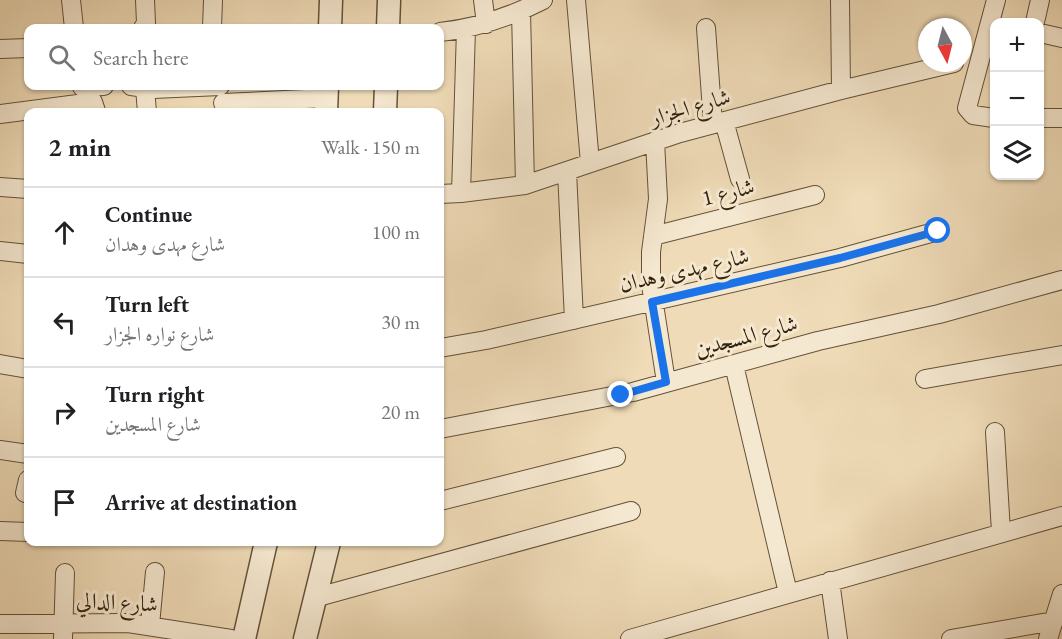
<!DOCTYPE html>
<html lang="en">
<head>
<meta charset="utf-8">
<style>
	body { margin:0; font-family:"EB Garamond",Amiri,serif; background:#f2f2f2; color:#202124 }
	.controls { position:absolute; right:18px; top:18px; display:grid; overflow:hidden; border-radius:12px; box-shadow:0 2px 4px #0004 }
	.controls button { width:54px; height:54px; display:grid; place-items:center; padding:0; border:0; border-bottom:2px solid #e0e0e0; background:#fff; color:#202124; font:30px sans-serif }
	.compass { position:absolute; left:918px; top:18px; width:54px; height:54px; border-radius:50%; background:#fff; box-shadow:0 2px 4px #0004; rotate:173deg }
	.stop { position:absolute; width:18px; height:18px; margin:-14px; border:4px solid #1a73e8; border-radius:50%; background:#fff }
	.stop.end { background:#1a73e8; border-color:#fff; box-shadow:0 2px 6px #0008 }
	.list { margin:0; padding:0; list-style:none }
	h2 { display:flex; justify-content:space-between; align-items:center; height:78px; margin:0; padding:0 24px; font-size:26px }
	h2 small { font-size:20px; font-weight:400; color:#757577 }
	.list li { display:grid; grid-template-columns:39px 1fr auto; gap:18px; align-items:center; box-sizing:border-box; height:90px; padding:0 24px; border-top:2px solid #e0e0e0 }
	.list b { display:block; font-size:22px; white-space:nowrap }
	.list p { margin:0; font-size:20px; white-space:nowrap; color:#757577 }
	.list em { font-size:20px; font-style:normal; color:#757577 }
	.icon { flex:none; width:33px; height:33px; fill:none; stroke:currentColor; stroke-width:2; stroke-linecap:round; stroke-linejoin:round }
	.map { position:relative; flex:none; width:1062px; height:639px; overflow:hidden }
	.search { position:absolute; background:#fff; box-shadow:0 2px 4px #0004; left:24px; top:24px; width:420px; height:66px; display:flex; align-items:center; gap:15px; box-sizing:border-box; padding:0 21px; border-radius:12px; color:#757577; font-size:22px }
	.panel { position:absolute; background:#fff; box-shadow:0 2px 4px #0004; left:24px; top:108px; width:420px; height:438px; border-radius:12px }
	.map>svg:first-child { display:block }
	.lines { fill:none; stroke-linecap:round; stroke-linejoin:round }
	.minor-casing { stroke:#635138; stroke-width:20 }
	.tertiary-casing { stroke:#635138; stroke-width:25 }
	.minor { stroke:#f5e8d0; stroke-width:18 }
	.tertiary { stroke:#f5e8d0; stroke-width:22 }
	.route { stroke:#1a73e8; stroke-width:8 }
	.labels { text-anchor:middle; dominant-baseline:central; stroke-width:6; stroke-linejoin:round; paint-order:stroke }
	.street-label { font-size:22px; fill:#34230d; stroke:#f5e8d0 }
</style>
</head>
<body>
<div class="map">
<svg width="1062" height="639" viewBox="0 0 1062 639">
	<rect width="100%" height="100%" fill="#efdbb7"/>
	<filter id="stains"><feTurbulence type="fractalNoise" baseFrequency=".00333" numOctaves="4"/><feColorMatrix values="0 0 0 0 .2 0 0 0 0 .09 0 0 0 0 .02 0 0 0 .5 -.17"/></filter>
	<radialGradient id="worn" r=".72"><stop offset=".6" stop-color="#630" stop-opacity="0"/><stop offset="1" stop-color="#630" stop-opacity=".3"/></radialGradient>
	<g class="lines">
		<g class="minor-casing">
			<path id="minor" d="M71,0L74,28
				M483,0L486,24
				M576,0L590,163
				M840,0L841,90
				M521,11L525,185
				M1035,22L1040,0
				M143,28L146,23L145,0
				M212,28L213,0
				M706,28L713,124
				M440,32C477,28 510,17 543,0
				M1040,33L1062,38
				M0,49L28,48
				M82,86L93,102L96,111
				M131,86L153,89L220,86
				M82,87L104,86
				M145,88L147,112
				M223,103L326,98
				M0,114L93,102
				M994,118L973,115L967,108L996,0
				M1040,118H1062
				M724,121L740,179
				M655,141L658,199L651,252V285L666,382
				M567,171L574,320
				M0,187L28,189
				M461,193L466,29
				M440,194L461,193L525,185L680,133L841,90L954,63
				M653,236L815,195
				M0,251L28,254
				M440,348L486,340L840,258L938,231
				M0,364L28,369
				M734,365L788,593
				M925,379L1062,355
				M440,429L633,392L818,341L939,314L1062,280
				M995,432L1001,532
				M0,450L28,454
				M25,493L28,480
				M440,501L616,457
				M0,531L28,532
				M830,581L838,639
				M314,598L631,511
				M0,624L128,623L231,639
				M150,625L155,572
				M63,639L65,573
				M630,639L1062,516
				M951,639L1054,621
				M1048,639L1062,594"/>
		</g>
		<g class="tertiary-casing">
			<path id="tertiary" d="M330,28L331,0
				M388,28L389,0
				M326,112L327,86
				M385,112L386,86
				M244,639L266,542
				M305,639L329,542"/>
		</g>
		<use href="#minor" class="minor"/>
		<use href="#tertiary" class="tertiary"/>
	</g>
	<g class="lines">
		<path class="route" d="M621,395L666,382L652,302L840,258L938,231"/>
	</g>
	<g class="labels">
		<g class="street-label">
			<text transform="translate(690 107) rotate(-16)">شارع الجزار</text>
			<text transform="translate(728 192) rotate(-14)">شارع 1</text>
			<text transform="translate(684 270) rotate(-13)">شارع مهدى وهدان</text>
			<text transform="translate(746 336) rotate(-15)">شارع المسجدين</text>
			<text transform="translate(117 602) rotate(3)">شارع الدالي</text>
		</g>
	</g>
	<rect width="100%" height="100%" filter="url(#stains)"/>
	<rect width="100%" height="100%" fill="url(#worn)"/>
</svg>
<div class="controls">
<button>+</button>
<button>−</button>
<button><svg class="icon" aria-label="layers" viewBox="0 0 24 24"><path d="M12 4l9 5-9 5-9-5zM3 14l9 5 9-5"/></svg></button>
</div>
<svg class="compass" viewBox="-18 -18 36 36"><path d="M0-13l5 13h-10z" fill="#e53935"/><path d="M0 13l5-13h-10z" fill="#757577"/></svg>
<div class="stop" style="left:938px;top:231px"></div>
<div class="stop end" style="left:621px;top:395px"></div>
<div class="search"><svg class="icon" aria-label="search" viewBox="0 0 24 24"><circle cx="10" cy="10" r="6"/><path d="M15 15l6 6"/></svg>Search here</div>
<section class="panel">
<h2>2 min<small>Walk · 150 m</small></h2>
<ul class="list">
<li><svg class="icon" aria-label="ahead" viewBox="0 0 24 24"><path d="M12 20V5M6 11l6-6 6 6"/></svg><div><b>Continue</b><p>شارع مهدى وهدان</p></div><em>100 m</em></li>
<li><svg class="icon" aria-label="left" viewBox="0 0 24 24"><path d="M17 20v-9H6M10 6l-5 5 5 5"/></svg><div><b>Turn left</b><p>شارع نواره الجزار</p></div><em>30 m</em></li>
<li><svg class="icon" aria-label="right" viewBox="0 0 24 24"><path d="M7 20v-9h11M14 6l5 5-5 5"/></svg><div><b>Turn right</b><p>شارع المسجدين</p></div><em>20 m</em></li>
<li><svg class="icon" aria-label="arrive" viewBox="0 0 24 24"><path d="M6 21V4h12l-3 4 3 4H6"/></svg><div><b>Arrive at destination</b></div></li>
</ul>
</section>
</div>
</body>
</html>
